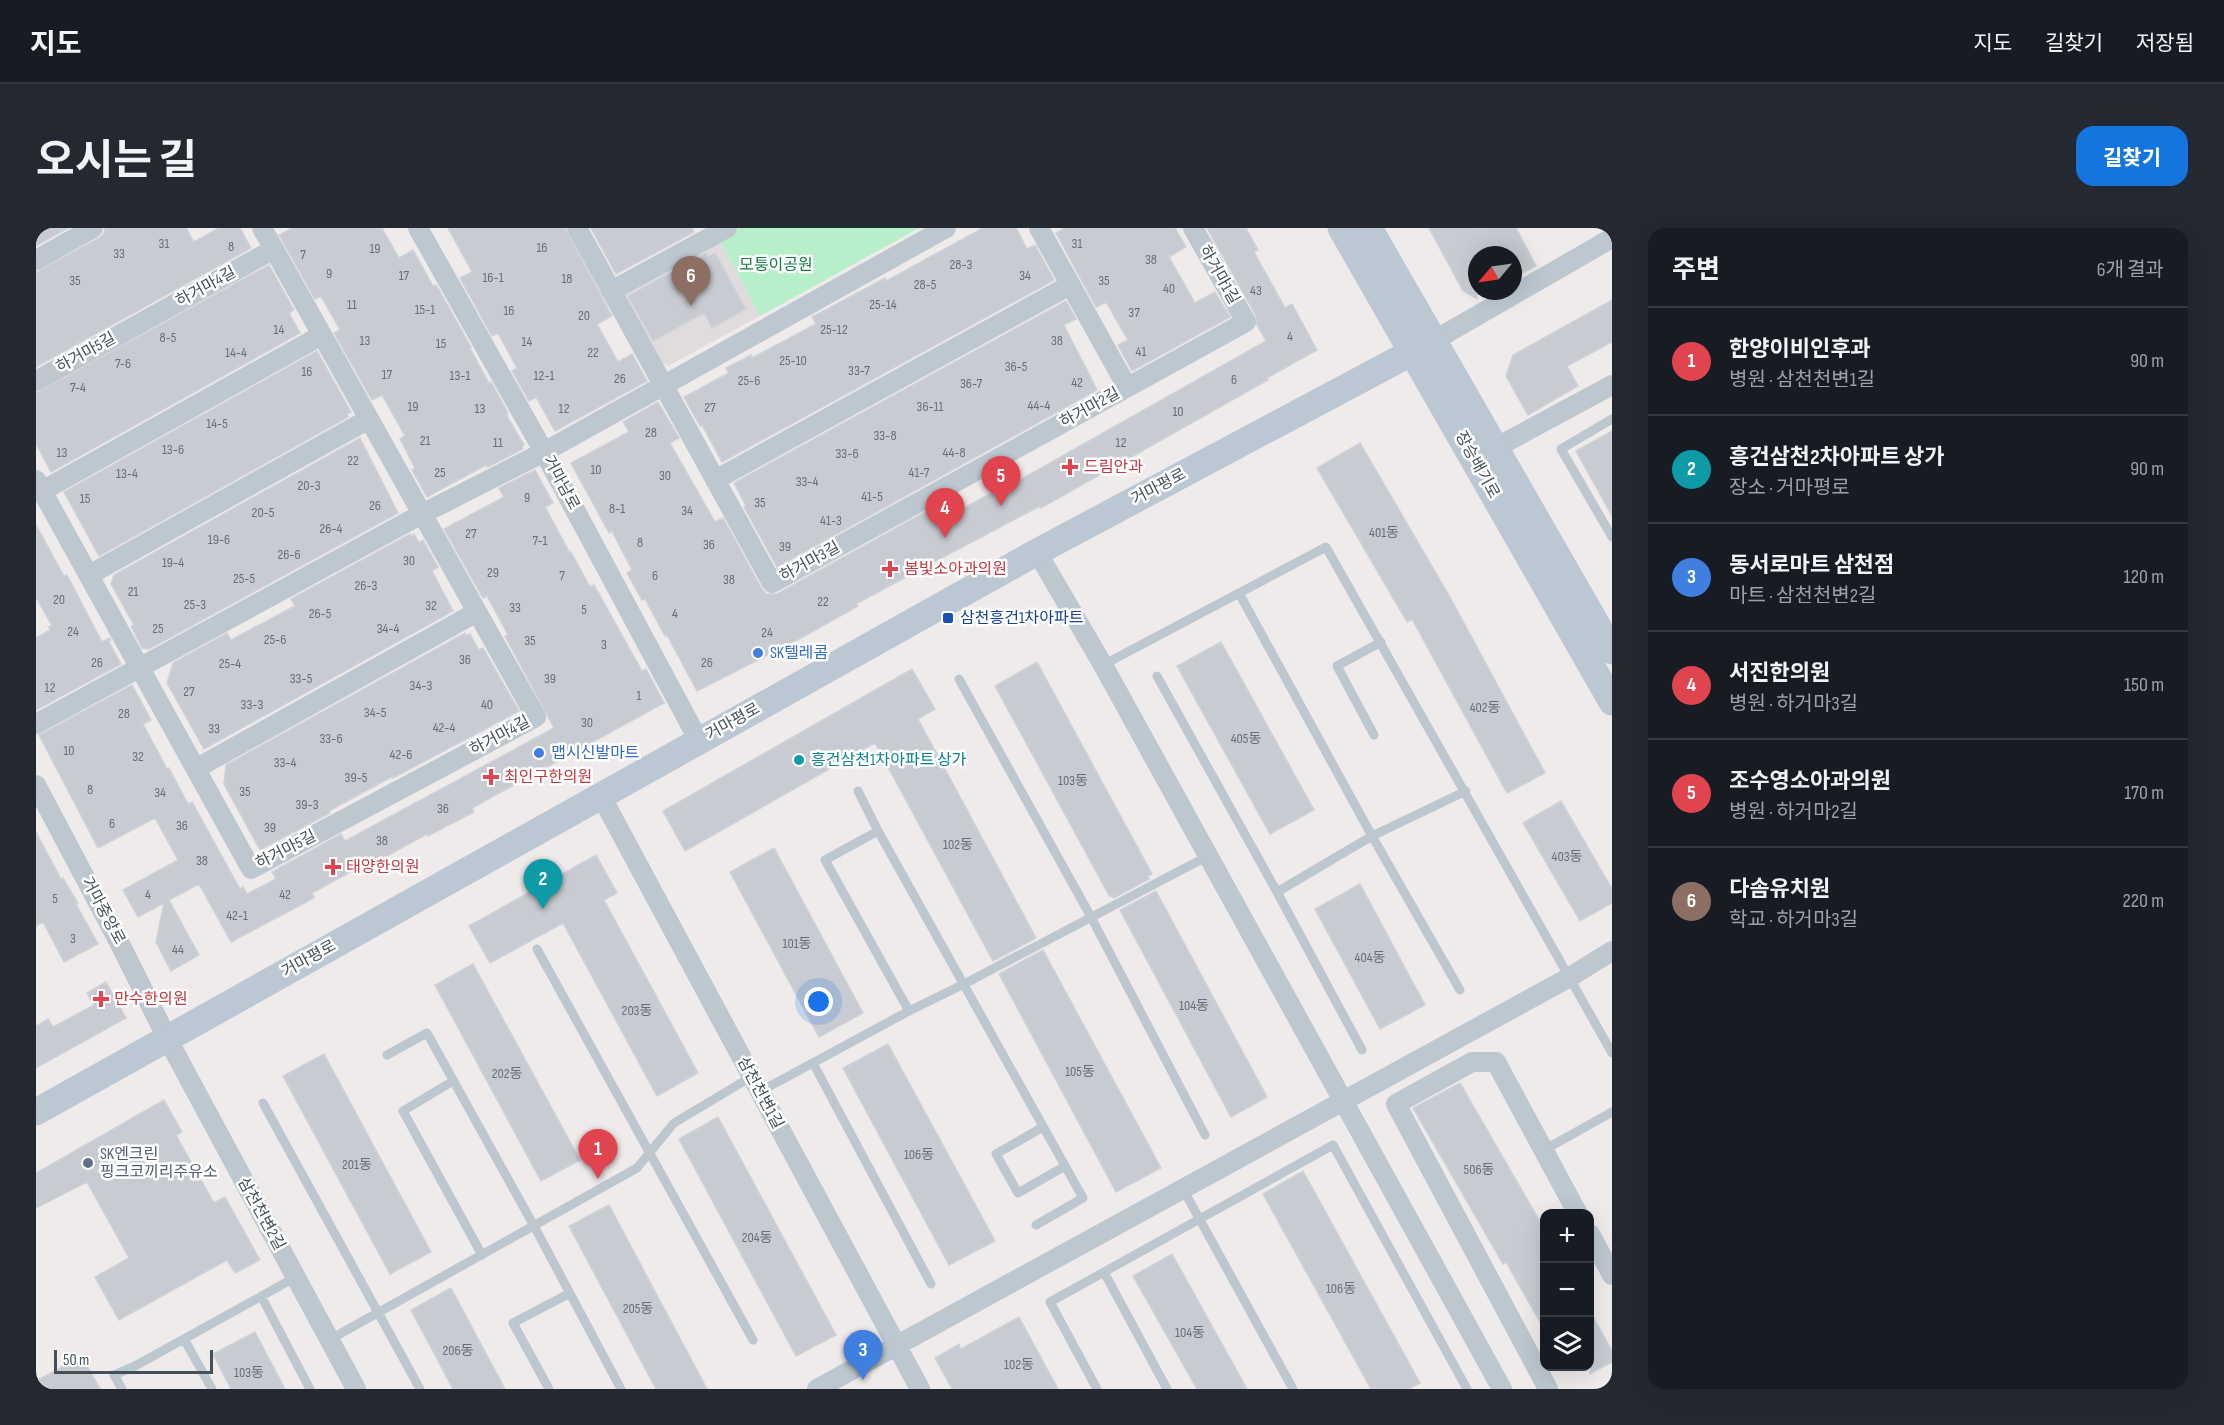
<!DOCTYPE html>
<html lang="ko">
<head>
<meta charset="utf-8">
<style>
	body { margin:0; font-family:"Sofia Sans Condensed","Noto Sans KR",sans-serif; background:#242831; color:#f1f3f6 }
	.controls { position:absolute; right:18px; bottom:18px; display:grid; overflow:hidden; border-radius:12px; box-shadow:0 6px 24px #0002 }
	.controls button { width:54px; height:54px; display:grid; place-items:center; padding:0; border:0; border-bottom:2px solid #363941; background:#171b24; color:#f1f3f6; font:30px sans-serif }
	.compass { position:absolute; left:1432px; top:18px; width:54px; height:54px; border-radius:50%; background:#171b24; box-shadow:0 6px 24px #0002; rotate:241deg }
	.scale { position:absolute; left:18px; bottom:15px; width:159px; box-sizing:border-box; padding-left:6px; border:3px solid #445059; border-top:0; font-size:16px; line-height:21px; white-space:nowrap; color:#445059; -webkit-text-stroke:4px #fff; paint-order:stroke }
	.you { position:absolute; left:783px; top:774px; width:21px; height:21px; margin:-15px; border:4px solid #fff; border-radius:50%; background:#1a73e8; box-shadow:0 0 0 9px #1a73e833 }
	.badge { display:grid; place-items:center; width:39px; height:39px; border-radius:50%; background:#1575df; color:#fff; font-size:20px; font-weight:700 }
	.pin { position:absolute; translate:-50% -50px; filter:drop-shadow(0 2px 3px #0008) }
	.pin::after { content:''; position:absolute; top:32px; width:21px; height:18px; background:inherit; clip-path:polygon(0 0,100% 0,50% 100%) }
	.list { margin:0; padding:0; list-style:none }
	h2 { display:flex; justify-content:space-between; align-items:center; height:78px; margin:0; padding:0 24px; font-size:26px }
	h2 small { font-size:20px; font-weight:400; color:#9ea1a6 }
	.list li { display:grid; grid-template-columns:39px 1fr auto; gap:18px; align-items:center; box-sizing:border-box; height:108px; padding:0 24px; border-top:2px solid #363941 }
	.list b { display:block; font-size:22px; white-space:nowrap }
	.list p { margin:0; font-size:20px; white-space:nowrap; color:#9ea1a6 }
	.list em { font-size:20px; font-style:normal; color:#9ea1a6 }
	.icon { flex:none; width:33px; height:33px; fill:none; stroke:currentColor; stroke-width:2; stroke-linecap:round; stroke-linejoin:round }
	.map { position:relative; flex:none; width:1576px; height:1161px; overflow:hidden; border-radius:18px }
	header { display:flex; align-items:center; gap:36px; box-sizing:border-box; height:84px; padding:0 30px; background:#171b24; border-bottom:2px solid #363941 }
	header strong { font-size:28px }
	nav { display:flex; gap:33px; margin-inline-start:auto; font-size:21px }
	.intro { display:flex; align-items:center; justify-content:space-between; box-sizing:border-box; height:144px; padding:0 36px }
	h1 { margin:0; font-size:42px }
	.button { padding:15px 27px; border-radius:18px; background:#1575df; color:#fff; font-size:21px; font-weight:700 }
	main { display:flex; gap:36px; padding:0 36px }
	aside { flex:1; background:#171b24; border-radius:18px; box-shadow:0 6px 24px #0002 }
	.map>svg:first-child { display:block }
	.education { fill:#e0dcdd }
	.green { fill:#b7efca }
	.building { fill:#c8cbd1; stroke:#cfd2d8; stroke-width:1.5 }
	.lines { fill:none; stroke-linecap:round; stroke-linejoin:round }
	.lane { stroke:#bcc7cf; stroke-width:9 }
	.street { stroke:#bcc7cf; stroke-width:20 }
	.secondary { stroke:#bbc8d4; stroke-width:27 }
	.health-dot { fill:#e0444e; stroke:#fff; stroke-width:2 }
	.transit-dot { fill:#1a4fb4; stroke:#fff; stroke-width:2 }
	.shop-dot { fill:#3f7fe0; stroke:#fff; stroke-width:2 }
	.culture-dot { fill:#0f9aa8; stroke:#fff; stroke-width:2 }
	.service-dot { fill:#5c6f8a; stroke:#fff; stroke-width:2 }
	.labels { text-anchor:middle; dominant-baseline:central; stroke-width:5; stroke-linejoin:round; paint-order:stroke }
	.number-label { font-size:14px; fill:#656f77 }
	.park-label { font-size:16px; fill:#147b43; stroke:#fff }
	.street-label { font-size:16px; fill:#445059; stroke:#fff }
	.health-label { font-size:16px; fill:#be3a42; stroke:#fff; text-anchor:start }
	.transit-label { font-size:16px; fill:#164399; stroke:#fff; text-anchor:start }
	.shop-label { font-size:16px; fill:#366cbe; stroke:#fff; text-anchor:start }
	.culture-label { font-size:16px; fill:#0d838f; stroke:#fff; text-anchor:start }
	.service-label { font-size:16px; fill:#4e5e75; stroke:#fff; text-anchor:start }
</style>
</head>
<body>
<header>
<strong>지도</strong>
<nav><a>지도</a><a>길찾기</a><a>저장됨</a></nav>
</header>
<div class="intro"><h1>오시는 길</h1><a class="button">길찾기</a></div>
<main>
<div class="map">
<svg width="1576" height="1161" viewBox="0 0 1576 1161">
	<rect width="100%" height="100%" fill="#efebeb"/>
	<path class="education" d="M683,11L724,88L632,138L620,131L586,69L589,62Z"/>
	<path class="green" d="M704,0H883L724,88L683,11Z"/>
	<path class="building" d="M0,0H32L0,18Z
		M69,0H150L158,14L183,0H204L215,20L0,139V44L63,10L68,6Z
		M256,0H346L363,30L377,22L397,58L400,57L403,62L435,119L434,120L453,155L455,154L472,185L470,186L488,217L486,218L487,221L452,239L450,237L391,269L376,242L379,240L364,211L369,208L346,167L336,172L298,105L304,102L285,68L279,71L243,7Z
		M412,0H529L576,88L561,96L582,134L596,126L611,153L519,203L500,169L493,173L476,143L481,140L462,105L456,108L424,50L436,44Z
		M555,0H656L658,4L580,46Z
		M947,0H980L991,21L999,17L1018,52L686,234L666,197L664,198L648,169L693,145L690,140L715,127L716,130L780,96L776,89L849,50L850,53Z
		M1029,0H1139L1150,19L1133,29L1159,75L1179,64L1194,89L1096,143L1082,117L1092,112L1070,74L1060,79L1020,5Z
		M1171,0H1210L1222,22L1218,24L1249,80L1256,76L1281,122L1231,150L1232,152L1005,280L1004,278L883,342L820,376L822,378L765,410L661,463L631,407L629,408L609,371L606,372L591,345L596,342L576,303L573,305L535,235L593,204L587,194L622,174L643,210L634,215L679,294L687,290L726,361L730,366H741L909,273L917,286L983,250L984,252L1230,113L1221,97L1220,88Z
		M1393,0H1480L1500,38L1477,50V27H1441V71L1427,63Z
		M670,25L672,29L679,25L710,81L676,100L668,85L617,113L592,68Z
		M233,37L258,82L253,85L264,105L15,244L0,216V165Z
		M1576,72V114L1531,138L1542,158L1492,187L1470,148L1477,127Z
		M1030,73L1040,91L1028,97L1061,162L741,339L708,279L710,278L698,255Z
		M281,123L315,184L311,186L312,189L63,328L28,264Z
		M1576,203V288L1540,223Z
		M324,210L362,285L113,421L106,420L95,398L98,397L75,356L78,347Z
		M1324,215L1414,369L1509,545L1471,565L1376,391L1371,394L1281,240Z
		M499,242L517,275L509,279L534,325L535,324L554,359L558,357L606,443L610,441L628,475L436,580L438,584L392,608L391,606L329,640L327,637L276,665L278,670L195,714L163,656L133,672L163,727L135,743L120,714L128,675L102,689L87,662L142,632L119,590L62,620L3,507L96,457L115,492L107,496L131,541L133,540L152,576L156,574L204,661L207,659L211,666L240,651L236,644L305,606L309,613L518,500L469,408L472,407L451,368L447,370L408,301L468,269L463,260Z
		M0,297L28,348L31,347L66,414L74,410L75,412H72L85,436L0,482V410L14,402L13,399L16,398L0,369Z
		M374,306L375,308L378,306L383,315L387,312L402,339L396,343L417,383L168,521L131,455L137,435L191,405L195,412L259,378L255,371Z
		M429,405L430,408L434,406L443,422L447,420L483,483L357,550V548L293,583L294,585L224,622L188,556L190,537Z
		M1185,414L1278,582L1234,606L1141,438Z
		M1001,434L1116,646L1112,648L1113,651L1078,670L1076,668L1074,669L959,458Z
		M876,441L899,481L882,491L1000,710L957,733L839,515L649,623L627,583Z
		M1525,573L1576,661V675L1544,693L1487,595Z
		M0,604L25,651L27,650L42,675L40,676L62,716L28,734L7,694L0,698Z
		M738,620L827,785L783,809L694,644Z
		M560,627L581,665L568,672L662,845L621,868L527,695L454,735L433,698Z
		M1324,656L1389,777L1344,801L1279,681Z
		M1120,663L1231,869L1195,889L1084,682Z
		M1007,722L1125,940L1080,964L963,746Z
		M437,736L544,932L505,953L399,757Z
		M70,754L90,790L0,840V798L12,791L17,799L58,777L51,765Z
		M852,816L959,1013L913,1037L807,840Z
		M288,826L395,1024L354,1046L247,848Z
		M1424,855L1509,1002V1103L1470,1034L1467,1036L1377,880Z
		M128,872L146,904L140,907L178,975L189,969L224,1032L199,1045L191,1032L83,1092L59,1049L93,1030L51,954L0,980V945Z
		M682,889L800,1107L760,1128L643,911Z
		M1267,943L1384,1155L1373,1161H1335L1227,966Z
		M573,977L671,1161H620L533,998Z
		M1136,1026L1211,1161H1161L1097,1048Z
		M415,1060L469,1161H417L375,1082Z
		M1554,1083L1576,1123V1134L1554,1146Z
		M983,1089L1022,1161H916L899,1130L923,1116L925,1121Z
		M219,1104L249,1161H195L177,1126Z
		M46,1128L64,1161H0V1153Z"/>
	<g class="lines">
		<path class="lane" d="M1576,191L1525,221L1576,309
			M1203,365L1336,608L1424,762
			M1067,437L1290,319L1576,825
			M1121,448L1241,664
			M923,451L1055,689L1169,907
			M1338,507L1301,438L1345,414
			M822,563L842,603
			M501,721L717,1112
			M873,783L789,632L842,603L1047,970L1000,997
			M1326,822L1241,664L1336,608L1430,563
			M351,827L391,805L498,998L585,1161
			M777,835L895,1056
			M417,853L367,883L446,1027
			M723,864L873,783L928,756L1172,628
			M227,875L384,1161
			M1007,899L960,926L982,965L1029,938
			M1508,922L1576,884
			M1147,961L1257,1161
			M1068,1044L1131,1161
			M225,1068L274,1161
			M148,1111L176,1161
			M293,1112L601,940L638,895L715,849
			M86,1161L78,1147L99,1138L260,1049
			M513,1161L477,1095L534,1065
			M1061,1161L1014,1074L1297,917L1431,1161"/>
		<path class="street" d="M382,0L508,224L663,513
			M541,0L736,355L1210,94L1157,0
			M1003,0L1091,159
			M0,32L57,0
			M575,63L691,0
			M1399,112L1576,10
			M0,153L238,21
			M1461,219L1576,157
			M0,252L215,641L500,489L226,0
			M679,252L1034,57
			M6,263L286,107
			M1001,324L1067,437L1466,1161
			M53,347L333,191
			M0,496L386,286L508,224L910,0
			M161,540L441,384
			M0,557L83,714L131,810L320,1161
			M565,568L884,1161
			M1554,1006L1576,1047
			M781,1161L1534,749L1576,723
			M1512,1161L1360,876L1436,834H1460L1542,986"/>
		<path class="secondary" d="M1305,0L1576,474
			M1333,0L1576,423
			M0,884L1001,324L1399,112"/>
	</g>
	<g class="health-dot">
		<path d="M1031 230h6v6h6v6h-6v6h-6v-6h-6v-6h6z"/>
		<path d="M851 332h6v6h6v6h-6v6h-6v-6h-6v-6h6z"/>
		<path d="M452 540h6v6h6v6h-6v6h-6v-6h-6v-6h6z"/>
		<path d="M294 630h6v6h6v6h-6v6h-6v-6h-6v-6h6z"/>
		<path d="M62 762h6v6h6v6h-6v6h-6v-6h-6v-6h6z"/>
	</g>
	<rect class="transit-dot" x="906" y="384" width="12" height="12" rx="3"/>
	<g class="shop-dot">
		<circle cx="722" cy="425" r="6"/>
		<circle cx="503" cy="525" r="6"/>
	</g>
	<circle class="culture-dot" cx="763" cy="532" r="6"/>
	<circle class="service-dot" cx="52" cy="935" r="6"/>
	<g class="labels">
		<g class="number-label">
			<text x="128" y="15">31</text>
			<text x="1041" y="15">31</text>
			<text x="195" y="18">8</text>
			<text x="506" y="19">16</text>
			<text x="339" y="20">19</text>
			<text x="83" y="25">33</text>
			<text x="267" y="26">7</text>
			<text x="1115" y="31">38</text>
			<text x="925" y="36">28-3</text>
			<text x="293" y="45">9</text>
			<text x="368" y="47">17</text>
			<text x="989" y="47">34</text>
			<text x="457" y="49">16-1</text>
			<text x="531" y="50">18</text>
			<text x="39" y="52">35</text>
			<text x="1068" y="52">35</text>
			<text x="889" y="56">28-5</text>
			<text x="1133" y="60">40</text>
			<text x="1220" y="62">43</text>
			<text x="316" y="76">11</text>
			<text x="847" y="76">25-14</text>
			<text x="389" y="81">15-1</text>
			<text x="473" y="82">16</text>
			<text x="1098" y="84">37</text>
			<text x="548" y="87">20</text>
			<text x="243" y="101">14</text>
			<text x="798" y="101">25-12</text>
			<text x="1254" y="108">4</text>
			<text x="132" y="109">8-5</text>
			<text x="329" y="112">13</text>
			<text x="1021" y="112">38</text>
			<text x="491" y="113">14</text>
			<text x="405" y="115">15</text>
			<text x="1105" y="123">41</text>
			<text x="200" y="124">14-4</text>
			<text x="557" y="124">22</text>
			<text x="757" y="132">25-10</text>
			<text x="87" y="135">7-6</text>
			<text x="980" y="138">36-5</text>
			<text x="823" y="142">33-7</text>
			<text x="271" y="143">16</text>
			<text x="351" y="146">17</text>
			<text x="424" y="147">13-1</text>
			<text x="508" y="147">12-1</text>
			<text x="584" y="150">26</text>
			<text x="1198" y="151">6</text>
			<text x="713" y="152">25-6</text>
			<text x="1041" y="154">42</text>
			<text x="935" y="155">36-7</text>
			<text x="42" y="159">7-4</text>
			<text x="1003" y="177">44-4</text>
			<text x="377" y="178">19</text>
			<text x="894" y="178">36-11</text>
			<text x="674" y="179">27</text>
			<text x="444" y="180">13</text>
			<text x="528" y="180">12</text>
			<text x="1142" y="183">10</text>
			<text x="181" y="195">14-5</text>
			<text x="615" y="204">28</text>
			<text x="849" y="207">33-8</text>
			<text x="389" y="212">21</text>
			<text x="462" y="214">11</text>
			<text x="1085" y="214">12</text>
			<text x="137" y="221">13-6</text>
			<text x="26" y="224">13</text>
			<text x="918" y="224">44-8</text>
			<text x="811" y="225">33-6</text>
			<text x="317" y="232">22</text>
			<text x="560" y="241">10</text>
			<text x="404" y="244">25</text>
			<text x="883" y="244">41-7</text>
			<text x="91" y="245">13-4</text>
			<text x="629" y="247">30</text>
			<text x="771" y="253">33-4</text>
			<text x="273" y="257">20-3</text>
			<text x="836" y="268">41-5</text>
			<text x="491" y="269">9</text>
			<text x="49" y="270">15</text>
			<text x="724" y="274">35</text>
			<text x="339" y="277">26</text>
			<text x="581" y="280">8-1</text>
			<text x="651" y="282">34</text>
			<text x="227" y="284">20-5</text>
			<text x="795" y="292">41-3</text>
			<text x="295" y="300">26-4</text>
			<text x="1348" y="304">401동</text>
			<text x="435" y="305">27</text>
			<text x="183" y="311">19-6</text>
			<text x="504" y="312">7-1</text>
			<text x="604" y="314">8</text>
			<text x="673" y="316">36</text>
			<text x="749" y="318">39</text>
			<text x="253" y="326">26-6</text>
			<text x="373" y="332">30</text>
			<text x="137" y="334">19-4</text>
			<text x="457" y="344">29</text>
			<text x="526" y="347">7</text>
			<text x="619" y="347">6</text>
			<text x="208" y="350">25-5</text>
			<text x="693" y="351">38</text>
			<text x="330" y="357">26-3</text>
			<text x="97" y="363">21</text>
			<text x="23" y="371">20</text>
			<text x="787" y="373">22</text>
			<text x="159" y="376">25-3</text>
			<text x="395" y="377">32</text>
			<text x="479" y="379">33</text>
			<text x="548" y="381">5</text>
			<text x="284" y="385">26-5</text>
			<text x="639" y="385">4</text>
			<text x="122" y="400">25</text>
			<text x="352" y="400">34-4</text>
			<text x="37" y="403">24</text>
			<text x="731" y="404">24</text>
			<text x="239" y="411">25-6</text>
			<text x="494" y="412">35</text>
			<text x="568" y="416">3</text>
			<text x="429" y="431">36</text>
			<text x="61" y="434">26</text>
			<text x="671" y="434">26</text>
			<text x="194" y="435">25-4</text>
			<text x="265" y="450">33-5</text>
			<text x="514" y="450">39</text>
			<text x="385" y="457">34-3</text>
			<text x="14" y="459">12</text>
			<text x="153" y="463">27</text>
			<text x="603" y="467">1</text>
			<text x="216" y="476">33-3</text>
			<text x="451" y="476">40</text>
			<text x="1449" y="479">402동</text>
			<text x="339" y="484">34-5</text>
			<text x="88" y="485">28</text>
			<text x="551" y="494">30</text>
			<text x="408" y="499">42-4</text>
			<text x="178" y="500">33</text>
			<text x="295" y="510">33-6</text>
			<text x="1210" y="510">405동</text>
			<text x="33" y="522">10</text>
			<text x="365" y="526">42-6</text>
			<text x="102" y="528">32</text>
			<text x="249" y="534">33-4</text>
			<text x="320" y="549">39-5</text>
			<text x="1037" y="552">103동</text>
			<text x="54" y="561">8</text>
			<text x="209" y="563">35</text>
			<text x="124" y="564">34</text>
			<text x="271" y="576">39-3</text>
			<text x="407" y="580">36</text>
			<text x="76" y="595">6</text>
			<text x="146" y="597">36</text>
			<text x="234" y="599">39</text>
			<text x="346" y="612">38</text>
			<text x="922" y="616">102동</text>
			<text x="1531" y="628">403동</text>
			<text x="166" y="632">38</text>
			<text x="112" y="666">4</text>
			<text x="249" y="666">42</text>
			<text x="19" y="670">5</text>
			<text x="201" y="687">42-1</text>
			<text x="37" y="710">3</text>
			<text x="761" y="715">101동</text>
			<text x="142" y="721">44</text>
			<text x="1334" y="729">404동</text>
			<text x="1158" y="777">104동</text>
			<text x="601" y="782">203동</text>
			<text x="1044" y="843">105동</text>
			<text x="471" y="845">202동</text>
			<text x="883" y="926">106동</text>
			<text x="321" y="936">201동</text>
			<text x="1443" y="941">506동</text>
			<text x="721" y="1009">204동</text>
			<text x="1305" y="1060">106동</text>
			<text x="602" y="1080">205동</text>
			<text x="1154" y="1104">104동</text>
			<text x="422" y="1122">206동</text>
			<text x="983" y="1136">102동</text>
			<text x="213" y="1144">103동</text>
		</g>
		<g class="park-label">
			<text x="740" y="37">모퉁이공원</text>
		</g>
		<g class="street-label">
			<text transform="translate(1183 47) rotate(60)">하거마1길</text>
			<text transform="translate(170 59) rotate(-29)">하거마4길</text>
			<text transform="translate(50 125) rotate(-29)">하거마5길</text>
			<text transform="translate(1054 180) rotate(-29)">하거마2길</text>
			<text transform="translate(1441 237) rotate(61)">장승배기로</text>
			<text transform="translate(525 255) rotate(62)">거마남로</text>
			<text transform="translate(1123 259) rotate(-28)">거마평로</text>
			<text transform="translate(774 334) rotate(-29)">하거마3길</text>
			<text transform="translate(697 494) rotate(-29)">거마평로</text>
			<text transform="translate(464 508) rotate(-28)">하거마4길</text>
			<text transform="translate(250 622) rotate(-27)">하거마5길</text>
			<text transform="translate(67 683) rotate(62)">거마중앙로</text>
			<text transform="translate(273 731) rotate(-29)">거마평로</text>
			<text transform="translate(724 865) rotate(62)">삼천천변1길</text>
			<text transform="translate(225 986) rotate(61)">삼천천변2길</text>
		</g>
		<g class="health-label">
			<text x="1048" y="239">드림안과</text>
			<text x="868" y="341">봄빛소아과의원</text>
			<text x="468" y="549">최인구한의원</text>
			<text x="310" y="639">태양한의원</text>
			<text x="78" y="771">만수한의원</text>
		</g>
		<g class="transit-label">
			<text x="924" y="390">삼천흥건1차아파트</text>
		</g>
		<g class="shop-label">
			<text x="734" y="425">SK텔레콤</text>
			<text x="515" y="525">맵시신발마트</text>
		</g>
		<g class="culture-label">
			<text x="775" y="532">흥건삼천1차아파트 상가</text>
		</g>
		<g class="service-label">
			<text x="64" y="926">SK엔크린<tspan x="64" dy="18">핑크코끼리주유소</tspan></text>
		</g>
	</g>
</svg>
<div class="controls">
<button>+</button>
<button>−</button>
<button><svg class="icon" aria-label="layers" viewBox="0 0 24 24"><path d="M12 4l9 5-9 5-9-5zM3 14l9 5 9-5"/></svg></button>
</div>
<svg class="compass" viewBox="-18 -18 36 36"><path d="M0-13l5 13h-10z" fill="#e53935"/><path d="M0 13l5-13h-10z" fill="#9ea1a6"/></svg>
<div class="scale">50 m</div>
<div class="you"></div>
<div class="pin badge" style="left:562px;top:951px;background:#e0444e">1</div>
<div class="pin badge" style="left:507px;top:681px;background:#0f9aa8">2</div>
<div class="pin badge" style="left:827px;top:1152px;background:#3f7fe0">3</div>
<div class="pin badge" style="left:909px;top:310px;background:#e0444e">4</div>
<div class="pin badge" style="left:965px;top:278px;background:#e0444e">5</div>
<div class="pin badge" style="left:655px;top:78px;background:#8d6e63">6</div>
</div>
<aside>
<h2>주변<small>6개 결과</small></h2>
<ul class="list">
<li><span class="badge" style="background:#e0444e">1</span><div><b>한양이비인후과</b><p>병원 · 삼천천변1길</p></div><em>90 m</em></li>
<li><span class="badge" style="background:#0f9aa8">2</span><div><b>흥건삼천2차아파트 상가</b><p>장소 · 거마평로</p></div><em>90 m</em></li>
<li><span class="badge" style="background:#3f7fe0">3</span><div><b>동서로마트 삼천점</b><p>마트 · 삼천천변2길</p></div><em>120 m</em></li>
<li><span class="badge" style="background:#e0444e">4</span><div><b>서진한의원</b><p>병원 · 하거마3길</p></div><em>150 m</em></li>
<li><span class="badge" style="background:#e0444e">5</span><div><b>조수영소아과의원</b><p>병원 · 하거마2길</p></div><em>170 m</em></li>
<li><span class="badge" style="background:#8d6e63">6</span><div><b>다솜유치원</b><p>학교 · 하거마3길</p></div><em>220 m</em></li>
</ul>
</aside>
</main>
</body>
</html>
